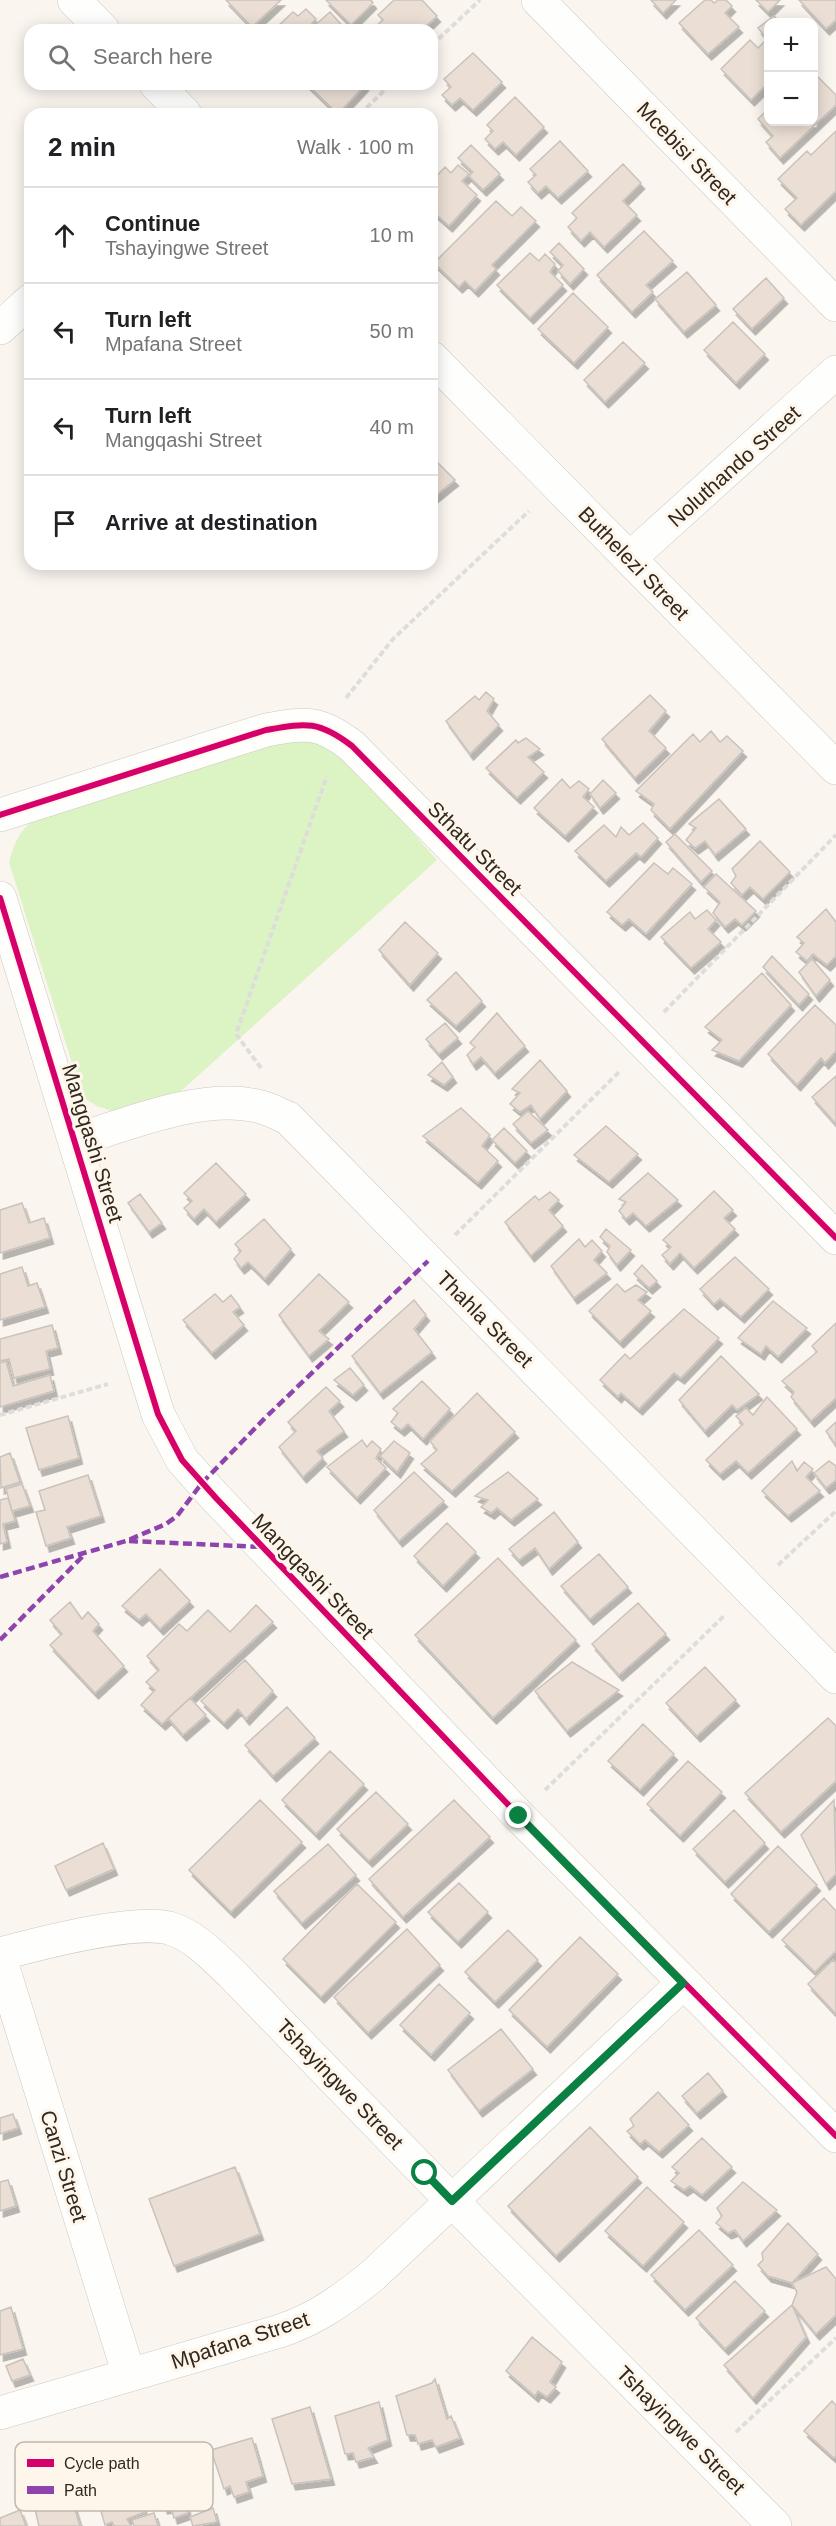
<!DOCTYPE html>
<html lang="en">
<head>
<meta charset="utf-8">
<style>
	body { margin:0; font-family:Arial,sans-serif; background:#f2f2f2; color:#202124 }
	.controls { position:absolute; right:18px; top:18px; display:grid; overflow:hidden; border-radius:12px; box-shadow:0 3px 15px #0003 }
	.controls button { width:54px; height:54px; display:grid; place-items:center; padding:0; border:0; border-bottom:2px solid #e0e0e0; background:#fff; color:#202124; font:30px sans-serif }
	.stop { position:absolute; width:18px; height:18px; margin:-14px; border:4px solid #0b8043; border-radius:50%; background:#fff }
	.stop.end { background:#0b8043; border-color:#fff; box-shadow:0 2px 6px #0008 }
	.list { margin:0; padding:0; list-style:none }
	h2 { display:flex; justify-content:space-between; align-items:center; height:78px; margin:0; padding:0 24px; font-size:26px }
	h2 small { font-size:20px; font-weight:400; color:#757577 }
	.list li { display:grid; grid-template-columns:39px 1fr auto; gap:18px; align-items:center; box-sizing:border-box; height:96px; padding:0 24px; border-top:2px solid #e0e0e0 }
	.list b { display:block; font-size:22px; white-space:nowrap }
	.list p { margin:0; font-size:20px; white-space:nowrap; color:#757577 }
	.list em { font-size:20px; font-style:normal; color:#757577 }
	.icon { flex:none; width:33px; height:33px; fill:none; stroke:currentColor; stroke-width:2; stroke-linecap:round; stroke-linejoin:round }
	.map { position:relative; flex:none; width:836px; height:2526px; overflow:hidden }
	.search { position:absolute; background:#fff; box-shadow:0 3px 15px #0003; left:24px; top:24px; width:414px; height:66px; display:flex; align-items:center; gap:15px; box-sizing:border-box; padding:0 21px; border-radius:18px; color:#757577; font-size:22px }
	.panel { position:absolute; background:#fff; box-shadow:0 3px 15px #0003; left:24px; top:108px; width:414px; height:462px; border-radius:18px }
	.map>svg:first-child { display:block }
	.green { fill:#dcf3c4 }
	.building { fill:#ebdfd5; stroke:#cac2bc; stroke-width:1.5; filter:url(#shadow) }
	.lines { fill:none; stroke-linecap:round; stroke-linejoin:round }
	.street-casing { stroke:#cdc8c0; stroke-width:34 }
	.path { stroke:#dfdddb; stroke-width:4; stroke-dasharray:6 3; stroke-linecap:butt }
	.street { stroke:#fefefd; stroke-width:33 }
	.quiet { stroke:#8e44ad; stroke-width:4.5; stroke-dasharray:9 4.5; stroke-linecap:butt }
	.cycleway-casing { stroke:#fef6eb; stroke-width:10 }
	.cycleway { stroke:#d6006c; stroke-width:6 }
	.route { stroke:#0b8043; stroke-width:8 }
	.labels { text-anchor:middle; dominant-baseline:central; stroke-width:6; stroke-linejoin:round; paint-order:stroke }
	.street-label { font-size:21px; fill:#30281e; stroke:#fef6eb }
	.key { fill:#fef6eb; stroke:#c0b8ae; stroke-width:1.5 }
	.key-label { font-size:16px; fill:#30281e }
</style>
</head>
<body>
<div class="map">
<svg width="836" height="2526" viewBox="0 0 836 2526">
	<defs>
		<filter id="shadow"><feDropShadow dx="3.5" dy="6" stdDeviation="0" flood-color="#0004"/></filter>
	</defs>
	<rect width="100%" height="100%" fill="#faf5ef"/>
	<path class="green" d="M314,738L347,759L437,860L180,1092L115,1112L97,1106L84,1098L78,1082L9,862C15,841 20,829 38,817L288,740Z"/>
	<path class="building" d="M226,0H281L252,27Z
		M326,0H371L373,3L351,25Z
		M394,0H422L437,16L422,30H380L376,26L383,20L378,15Z
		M651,0H676L663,13Z
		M705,0H711L714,3L718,0H726L732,6L725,13L739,27L708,54L679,23Z
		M756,0H780L768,12Z
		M799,0H836V20L826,29Z
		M306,9L316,19L309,27L312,30H274L293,12L298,16Z
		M330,12L346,30H316L313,27Z
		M774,16L780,22H768V40L758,28Z
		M750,40L758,48L765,41L768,44V83L751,100L721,69Z
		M473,53L502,82L473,110L460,98L452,105L442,95L451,87L444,79Z
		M814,73L836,95V105L780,158L766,142L773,136L758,119L768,109V122H814Z
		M307,84H363L365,85L338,114Z
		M515,97L544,127L516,155L503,142L495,149L485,139L493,131L487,125Z
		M836,131V191L801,225L785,209L797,198L778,179L807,151L811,155Z
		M560,141L588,171L558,198L546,186L538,193L528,182L536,175L530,169Z
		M471,145L500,174L483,190L469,176L473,172L458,158Z
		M623,164L641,183L623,201L637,215L604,247L590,232L581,241L568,227L577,218L572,213Z
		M458,165L469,174L462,181L477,195L449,226L432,211V181L445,167L451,173Z
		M496,201L512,216L521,207L536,221L492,265L496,269L475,291L465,281L459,287L434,263Z
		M644,231L673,261L646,285L653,292L632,312L597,275Z
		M559,243L584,269L570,284L558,271L563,265L550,252Z
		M530,253L539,261L545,254L555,264L550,272L563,285L530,318L497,285Z
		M687,272L716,305L684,332L655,299Z
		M766,278L784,298L752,329L733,309Z
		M573,293L608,327L574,363L538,329Z
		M733,322L765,354L736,383L704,350Z
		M623,342L645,363L605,402L584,380Z
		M436,461L455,480L434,497L432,494V464Z
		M486,692L494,699L487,711L499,725L470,754L446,721L475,696L479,700Z
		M650,695L666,711L649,731L666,748L635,778L602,739Z
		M711,731L720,742L727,736L743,751L670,829L651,810L654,804L636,791L693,734L700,742Z
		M526,738L540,749L528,757L544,772L517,798L486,768L516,740L518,743Z
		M562,779L570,788L579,781L589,789L583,797L594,807L565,836L534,808Z
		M603,780L616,793L600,808L590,794Z
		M719,799L746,829L715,855L705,841L695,848L686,840L696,828L689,824Z
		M643,823L658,838L641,857L636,853L606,881L575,851L604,825L616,837L621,827L629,835Z
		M675,834L712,871L701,882L666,842Z
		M760,841L790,872L763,899L750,887L742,895L731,883L736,876L732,869Z
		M654,863L668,874L673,868L692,884L646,934L629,919L622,925L607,912Z
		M716,874L756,911L742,925L735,919L725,927L713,913L720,902L704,887Z
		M826,909L836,922V956L827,965L813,954L807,961L796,952L804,943L797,937Z
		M707,910L716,920L708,929L721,942L691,968L661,937L690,912L695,919Z
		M405,922L438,953L410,985L379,950Z
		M772,956L809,994L799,1005L763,967Z
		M812,959L830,980L816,996L799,972Z
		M456,972L482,1001L456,1026L427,1000Z
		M762,973L791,1005L739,1061L712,1050L722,1040L705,1027Z
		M815,1005L836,1025V1051L825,1063L821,1058L797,1085L768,1054Z
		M497,1013L525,1046L495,1073L481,1057L473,1064L467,1055L475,1047L470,1043Z
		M445,1023L458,1038L439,1054L426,1039Z
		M540,1060L567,1091L540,1119L531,1105L520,1112L510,1104L520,1093L512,1089Z
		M442,1062L453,1077L444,1085L428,1075Z
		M836,1076V1124L812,1097Z
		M461,1108L490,1135L482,1146L498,1161L478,1183L423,1136Z
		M528,1111L548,1130L531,1143L513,1124Z
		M606,1126L638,1154L609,1182L574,1155Z
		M504,1128L527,1151L515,1163L492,1140Z
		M216,1163L246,1194L216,1222L204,1209L194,1219L184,1208L192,1201L184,1193Z
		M648,1173L678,1200L646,1226L633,1213L626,1219L619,1211L626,1202L619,1199Z
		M714,1191L733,1210L724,1218L735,1229L694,1268L680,1253L670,1264L662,1255L671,1247L663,1240Z
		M550,1192L559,1200L549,1210L563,1226L531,1256L505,1222L535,1196L539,1200Z
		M140,1194L162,1223L149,1232L128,1203Z
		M22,1203L29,1223L44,1218L50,1238L0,1253V1210Z
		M264,1219L291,1249L265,1279L248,1262L241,1268L234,1259L241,1251L235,1244Z
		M606,1229L631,1250L617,1265L607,1252L610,1246L600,1237Z
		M579,1239L585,1247L592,1240L602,1251L594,1260L607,1273L574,1298L551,1266Z
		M735,1257L769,1289L741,1317L720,1299L714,1304L700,1289Z
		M642,1265L657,1281L649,1288L634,1274Z
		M22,1267L28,1286L37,1283L45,1307L0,1320V1274Z
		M319,1274L349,1302L319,1331L329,1339L309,1356L279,1315Z
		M617,1284L625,1292L636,1285L647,1292L638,1300L651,1311L620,1342L589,1311Z
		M215,1294L223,1302L231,1295L240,1307L233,1312L244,1325L212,1353L183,1320Z
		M414,1300L426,1315L414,1329L432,1352L380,1393L352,1356Z
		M773,1301L807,1328L778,1357L766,1346L761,1354L738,1338Z
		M684,1309L719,1338L681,1378L674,1373L639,1409L621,1393L618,1397L600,1380L625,1354L630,1359Z
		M836,1323V1398L811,1421L791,1397L794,1392L782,1381L817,1352L812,1346Z
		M52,1325L58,1348L46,1351L50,1369L14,1378L9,1359L0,1361V1339Z
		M721,1356L759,1394L737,1410L732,1405L705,1431L679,1400Z
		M6,1361L13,1386L50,1375L54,1391L0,1407V1363Z
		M350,1368L364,1385L353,1395L334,1380Z
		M422,1381L450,1409L423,1439L408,1424L401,1430L391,1422L398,1413L393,1409Z
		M326,1387L340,1401L329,1411L344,1431L317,1451L323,1458L303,1477L279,1447L296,1431L288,1422Z
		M477,1393L515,1432L452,1491L421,1464L437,1450L430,1441Z
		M767,1397L797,1429L748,1473L736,1461L720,1474L706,1460L743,1424L736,1416L746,1408L753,1415Z
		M68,1416L79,1458L39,1470L26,1428Z
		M836,1422V1443L835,1444L826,1431Z
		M362,1440L367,1447L372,1441L381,1449L376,1458L386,1468L357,1498L327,1467Z
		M394,1441L410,1453L397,1472L380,1456Z
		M10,1453L20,1482L1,1488L0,1457Z
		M792,1461L797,1471L804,1462L813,1469L806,1477L820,1491L788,1516L762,1491Z
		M829,1461L836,1466V1480L826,1488L814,1473Z
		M414,1472L444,1501L399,1541L374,1510Z
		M508,1472L538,1499L511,1520L497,1508L491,1513L481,1507L488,1500L475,1496Z
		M88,1475L101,1516L67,1527L71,1538L46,1546L36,1512L45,1510L39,1491Z
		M22,1484L30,1506L12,1511L6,1489Z
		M8,1498L15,1521L3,1524L7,1542L0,1544V1500Z
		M554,1512L578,1542L549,1569L535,1548L519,1560L509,1549Z
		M447,1523L476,1552L443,1586L414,1556Z
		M599,1554L628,1587L590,1619L561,1586Z
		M498,1558L576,1640L493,1718L415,1635Z
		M160,1569L190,1601L160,1629L146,1614L139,1620L122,1606Z
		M70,1602L82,1619L88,1612L99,1624L93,1631L124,1666L95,1693L50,1645L62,1634L50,1620Z
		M638,1603L666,1634L619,1675L592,1644Z
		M256,1605L273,1622L162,1724L141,1705L155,1690L146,1682L159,1670L147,1656L179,1624L187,1631L208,1610L230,1632Z
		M245,1660L273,1691L246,1719L238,1709L224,1723L201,1701Z
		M572,1662L619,1690L567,1731L535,1691Z
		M705,1667L736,1700L697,1736L666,1703Z
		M190,1698L206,1715L183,1735L168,1718Z
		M287,1707L315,1738L273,1776L245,1745Z
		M828,1718L836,1726V1781L781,1832L745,1793Z
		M643,1724L674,1754L640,1790L608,1761Z
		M330,1751L364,1784L316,1834L282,1800Z
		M688,1761L722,1792L680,1836L647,1804Z
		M376,1792L408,1824L369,1861L337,1829Z
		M260,1800L302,1842L231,1912L189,1870Z
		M454,1800L490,1837L403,1917L369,1879Z
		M834,1800L836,1874L826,1884L801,1835Z
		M734,1810L765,1843L725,1882L693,1849Z
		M103,1843L114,1869L66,1890L55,1866Z
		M328,1844L356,1875L302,1923L274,1891Z
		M778,1846L817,1885L769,1932L731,1894Z
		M459,1883L488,1912L458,1942L428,1912Z
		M357,1884L396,1922L321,1997L283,1959Z
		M824,1898L836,1911V1951L815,1972L782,1940Z
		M407,1929L440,1965L368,2033L334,1997Z
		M508,1930L538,1960L495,2002L465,1972Z
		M580,1937L618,1974L547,2047L509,2010Z
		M833,1960L836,1963V2014L808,1984Z
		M439,1984L470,2013L431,2055L400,2025Z
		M501,2029L533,2069L479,2111L448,2070Z
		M708,2073L723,2091L697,2113L682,2096Z
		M658,2092L689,2125L659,2152L645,2140L640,2144L627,2131L634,2126L630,2119Z
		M13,2114L18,2128L0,2134V2118Z
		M590,2127L638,2177L556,2256L508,2206Z
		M702,2138L732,2167L702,2195L690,2186L684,2190L671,2181L679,2173L672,2167Z
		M235,2167L260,2234L174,2266L149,2199Z
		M8,2180L16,2206L0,2211V2182Z
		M743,2182L777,2210L743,2241L735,2230L728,2233L716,2223L722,2216L717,2208Z
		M647,2187L684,2222L643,2266L605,2231Z
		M788,2223L818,2254L792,2283L768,2276L758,2265L763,2260L762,2253Z
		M699,2230L733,2265L685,2310L651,2275Z
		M826,2267L836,2279V2315L816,2334L792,2305L797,2292L792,2283Z
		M735,2281L765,2311L725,2349L696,2318Z
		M792,2305L806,2337L753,2398L724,2365Z
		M11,2307L23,2349L0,2355V2311Z
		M532,2337L562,2362L550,2382L556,2387L547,2397L538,2391L535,2396L506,2371Z
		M23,2359L30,2375L12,2381L6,2366Z
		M435,2379L447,2419L451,2416L460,2438L436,2447L432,2440L418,2444L415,2435H407L396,2396L432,2383Z
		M832,2401L836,2405V2456L834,2458L804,2431Z
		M379,2402L388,2440L368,2448L374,2457L356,2462L353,2453L345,2454L335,2416Z
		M310,2407L331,2479L292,2484L272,2419Z
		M252,2438L263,2476L246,2482L249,2492L234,2497L230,2486L224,2489L211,2450Z
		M192,2456L204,2494L186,2504L188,2513L174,2518L171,2507L164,2508L154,2469Z
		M132,2477L145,2512L127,2519L131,2526H114L112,2522L105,2525L94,2487Z
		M71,2497L80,2526H39L34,2505Z
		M213,2508L217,2522L193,2526L190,2517Z
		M20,2510L26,2526H0V2518Z
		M154,2513L158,2526H134L132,2520Z"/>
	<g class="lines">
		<g class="street-casing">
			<path id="street" d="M74,0L103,30
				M538,0L836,305
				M156,84L185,114
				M0,328L30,301
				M432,358L836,768
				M630,558L836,372
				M0,815L266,730C306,723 318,720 352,746L836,1238
				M0,898L158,1414L182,1460L216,1498L519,1816L836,2136
				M76,1140C128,1124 202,1093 257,1106C268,1108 278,1114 288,1118L836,1677
				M0,1954C37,1944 133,1919 169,1928C194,1935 214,1957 232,1974L452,2201L775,2526
				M0,1958L129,2375
				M0,2413L280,2331C316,2319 342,2300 371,2277L683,1983"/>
		</g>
		<path class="path" d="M432,45L480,0
			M360,114L391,84
			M346,698L393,639L529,511
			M664,1012L836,835
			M261,1068L236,1034L327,776
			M455,1235L620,1071
			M0,1415L108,1384
			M778,1565L836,1511
			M545,1790L725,1615
			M736,2432L836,2338"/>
		<use href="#street" class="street"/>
		<path class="quiet" d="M129,1541L263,1547
			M0,1577L126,1541L166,1524L177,1516L202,1483L265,1418L428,1261
			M0,1640L84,1555"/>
		<g class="cycleway-casing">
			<path id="cycleway" d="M0,815L266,730C306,723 318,720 352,746L836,1238
				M0,898L158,1414L182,1460L216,1498L519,1816L836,2136"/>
		</g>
		<use href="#cycleway" class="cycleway"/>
	</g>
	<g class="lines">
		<path class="route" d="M425,2173L452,2201L683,1983L519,1816"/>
	</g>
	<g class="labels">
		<g class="street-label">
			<text transform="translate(687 153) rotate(46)">Mcebisi Street</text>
			<text transform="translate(734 466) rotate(-42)">Noluthando Street</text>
			<text transform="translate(634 563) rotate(46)">Buthelezi Street</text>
			<text transform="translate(475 848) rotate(45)">Sthatu Street</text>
			<text transform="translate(93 1143) rotate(73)">Mangqashi Street</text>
			<text transform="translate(485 1319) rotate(45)">Thahla Street</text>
			<text transform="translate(313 1576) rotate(46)">Mangqashi Street</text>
			<text transform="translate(340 2084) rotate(46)">Tshayingwe Street</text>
			<text transform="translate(64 2166) rotate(73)">Canzi Street</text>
			<text transform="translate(240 2340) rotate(-18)">Mpafana Street</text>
			<text transform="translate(681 2430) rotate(45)">Tshayingwe Street</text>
		</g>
	</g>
	<rect x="15" y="2442" width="198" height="69" rx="9" class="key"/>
	<rect x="27" y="2459" width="27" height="8" fill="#d6006c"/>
	<rect x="27" y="2486" width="27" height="8" fill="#8e44ad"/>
	<g class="key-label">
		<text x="64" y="2469">Cycle path</text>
		<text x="64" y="2496">Path</text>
	</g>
</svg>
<div class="controls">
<button>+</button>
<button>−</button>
</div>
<div class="stop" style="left:425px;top:2173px"></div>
<div class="stop end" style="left:519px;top:1816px"></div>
<div class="search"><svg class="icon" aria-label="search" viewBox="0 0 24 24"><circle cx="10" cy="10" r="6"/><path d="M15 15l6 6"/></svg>Search here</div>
<section class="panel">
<h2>2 min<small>Walk · 100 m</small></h2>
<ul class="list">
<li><svg class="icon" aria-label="ahead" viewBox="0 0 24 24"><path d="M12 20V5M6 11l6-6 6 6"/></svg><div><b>Continue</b><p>Tshayingwe Street</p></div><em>10 m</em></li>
<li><svg class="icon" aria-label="left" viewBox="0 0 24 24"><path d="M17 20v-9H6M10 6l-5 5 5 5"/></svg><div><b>Turn left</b><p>Mpafana Street</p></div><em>50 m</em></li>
<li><svg class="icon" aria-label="left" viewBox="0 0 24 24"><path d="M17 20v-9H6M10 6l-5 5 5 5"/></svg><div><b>Turn left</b><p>Mangqashi Street</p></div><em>40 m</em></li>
<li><svg class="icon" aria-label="arrive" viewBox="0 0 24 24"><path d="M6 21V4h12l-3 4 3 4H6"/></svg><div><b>Arrive at destination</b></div></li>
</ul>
</section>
</div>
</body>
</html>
